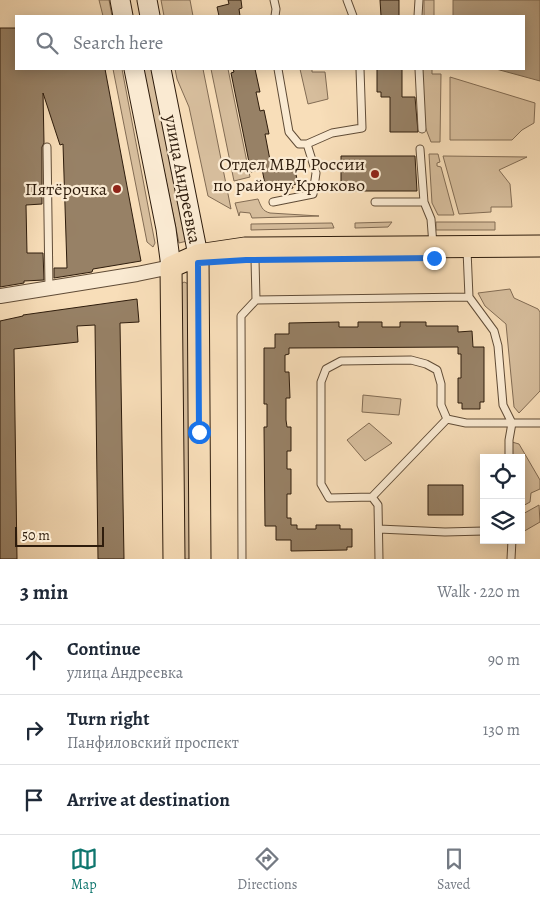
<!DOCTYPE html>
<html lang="en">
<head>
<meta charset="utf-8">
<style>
	body { margin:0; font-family:Alegreya,serif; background:#f2f2f3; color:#1f2937 }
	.controls { position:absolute; right:15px; bottom:15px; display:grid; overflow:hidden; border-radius:0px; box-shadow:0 2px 12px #0003 }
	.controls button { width:45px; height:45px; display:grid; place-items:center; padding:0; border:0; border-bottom:1px solid #e0e1e3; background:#fff; color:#1f2937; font:25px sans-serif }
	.scale { position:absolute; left:15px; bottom:12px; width:89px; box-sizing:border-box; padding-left:5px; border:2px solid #2e1c0c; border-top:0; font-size:14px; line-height:18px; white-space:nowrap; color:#2e1c0c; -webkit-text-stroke:4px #faead2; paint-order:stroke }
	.stop { position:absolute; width:15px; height:15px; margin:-11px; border:4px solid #1a73e8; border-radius:50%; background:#fff }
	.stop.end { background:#1a73e8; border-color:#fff; box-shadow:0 1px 5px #0008 }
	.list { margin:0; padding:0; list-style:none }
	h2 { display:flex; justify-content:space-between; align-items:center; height:65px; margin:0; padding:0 20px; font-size:21px }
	h2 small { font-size:16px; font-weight:400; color:#747a83 }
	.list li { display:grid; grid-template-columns:32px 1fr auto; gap:15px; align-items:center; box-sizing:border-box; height:70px; padding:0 20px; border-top:1px solid #e0e1e3 }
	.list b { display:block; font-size:19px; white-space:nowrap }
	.list p { margin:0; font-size:16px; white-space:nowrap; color:#747a83 }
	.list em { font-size:16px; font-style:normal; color:#747a83 }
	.icon { flex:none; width:28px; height:28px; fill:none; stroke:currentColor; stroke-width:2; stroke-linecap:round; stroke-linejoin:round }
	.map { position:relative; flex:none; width:540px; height:559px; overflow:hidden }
	.search { position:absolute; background:#fff; box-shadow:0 2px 12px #0003; left:15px; right:15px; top:15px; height:55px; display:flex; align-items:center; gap:12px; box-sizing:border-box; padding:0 18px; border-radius:0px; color:#747a83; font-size:19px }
	.sheet { height:275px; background:#fff }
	nav { display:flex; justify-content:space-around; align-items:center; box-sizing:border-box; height:70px; border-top:1px solid #e0e1e3; background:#fff; font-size:14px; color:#747a83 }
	nav a { display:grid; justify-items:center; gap:2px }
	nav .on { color:#0f766e }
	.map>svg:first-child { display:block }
	.green { fill:#d6bd9c; stroke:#826c54 }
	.water { fill:#b39c7e; stroke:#7e6950 }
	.building { fill:#978166; stroke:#2e1c0c }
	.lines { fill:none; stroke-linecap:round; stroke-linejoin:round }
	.service-casing { stroke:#604c37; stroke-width:9 }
	.minor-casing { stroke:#604c37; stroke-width:16 }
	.secondary-casing { stroke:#2e1c0c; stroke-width:21 }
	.primary-casing { stroke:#2e1c0c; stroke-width:23 }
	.service { stroke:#faead2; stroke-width:7 }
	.minor { stroke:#faead2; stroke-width:14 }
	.secondary { stroke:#faead2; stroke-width:19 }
	.primary { stroke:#f8deb9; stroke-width:21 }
	.route { stroke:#1a73e8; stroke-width:6 }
	.poi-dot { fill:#8f2418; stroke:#faead2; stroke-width:2 }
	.labels { text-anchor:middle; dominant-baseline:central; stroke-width:4.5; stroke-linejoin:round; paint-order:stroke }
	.poi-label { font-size:18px; fill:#2e1c0c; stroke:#faead2; text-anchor:end }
	.street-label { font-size:18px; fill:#2e1c0c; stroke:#faead2 }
</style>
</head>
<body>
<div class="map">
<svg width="540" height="559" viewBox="0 0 540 559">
	<rect width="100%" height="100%" fill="#f8deb9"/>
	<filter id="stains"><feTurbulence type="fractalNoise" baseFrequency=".004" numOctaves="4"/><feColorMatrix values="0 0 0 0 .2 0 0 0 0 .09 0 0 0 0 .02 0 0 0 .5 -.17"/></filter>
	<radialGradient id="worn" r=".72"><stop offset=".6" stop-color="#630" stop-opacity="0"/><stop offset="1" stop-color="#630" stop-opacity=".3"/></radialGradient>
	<path class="green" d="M99,0H109L112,16H103Z
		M161,0H190L193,16H164Z
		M424,0H434V16H424Z
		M113,69H122L155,243L153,247L147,242Z
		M143,69H152L187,241L179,243Z
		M175,69H203L231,209L208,196L189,107L177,79Z
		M211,69H228L250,177L234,181Z
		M300,69H312V72H325L328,99L308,104Z
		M422,69H432V74H441L440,142H431L424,124Z
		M450,77L535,103L534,123L522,130L512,140H450Z
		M429,154H438L440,162L437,163V166L441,167L454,215H438L432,203Z
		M443,156L527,157L499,170L510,184L512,207H491V212L459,214Z
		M258,199C261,206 262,211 270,213L319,216L252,218L250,213L240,212L239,216L235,203Z
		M392,222L388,227L355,228V223Z
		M436,222H495V230H436Z
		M332,223L334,228L251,230V224Z
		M184,282L189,284L190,559H182L181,284Z
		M510,289L514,298L538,309L540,312V391L519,413L514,407L506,324L485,306L478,293Z
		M363,395L401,399L399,415L362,412Z
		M369,423L392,443L365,461L347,440Z
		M512,442L519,444L540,480V489L531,493L530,502L521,507V458H512Z
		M539,505L540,522L521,533V515Z"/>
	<path class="water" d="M453,0H540V81L496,69H524V16H453Z"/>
	<path class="building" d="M228,0H241L242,8L239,9L240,16H219L217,7L229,4Z
		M380,0H399V16H381Z
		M0,28H16V69H105L141,261L93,269L92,272L54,278V268H67L63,144L60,145L43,93L44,143L42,147V204L26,205L27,253H43L44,280L24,281V283L0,287Z
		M233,69H255L260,92H256L260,111L264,110L269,134H265L270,160H274L275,165L281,164L282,168L294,165L298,184L292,185L293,188L279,191L277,181L265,184L262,169L251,172L231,73L234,72Z
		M377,69H402V97H415L418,132H390V97H381V92H377Z
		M341,156H415L417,191H341Z
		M137,299L139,322L120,323L124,559H98L95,325L77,326L78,342L14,349L17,559H0V321L23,316V315Z
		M339,322V327H358V322H382V327H400V322H426V326H458V332L472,331L473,347H484V402H480V409H462V403H458V378H461V354H458V347L289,348V354L285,355V372H289L290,398H286V420L287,427H291V451H287V469H291V494H287V518H291V525H297V529H316V525H340V529H352V547H347V550L291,551V540H276V526H265L264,427H267V404H264V348H275V334H289V323Z
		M428,485H463V515H428Z"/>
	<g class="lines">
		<g class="service-casing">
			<path id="service" d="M274,0L276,9L275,16
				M347,0L353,16
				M418,16L419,0
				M278,69L289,132L299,144H307L332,133L362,128L360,69
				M419,69L422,129
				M47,147L49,288
				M420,149L424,202L431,219L434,258
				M273,202L313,194L316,173L307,144
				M375,202H424
				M467,250L469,297L494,331L498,346L503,405L512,423H540
				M255,259L256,300L469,297
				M372,497L447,419
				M379,529L445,532L484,531
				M242,559L241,316L256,300
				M379,559L378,505L372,497L329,498L321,484V382L326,369L341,361L411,360L426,364L437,370L441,384V405L447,419L466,423H512L509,440V458
				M511,559L512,540"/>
		</g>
		<g class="minor-casing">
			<path id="minor" d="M0,296L137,274L171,267"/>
		</g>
		<g class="secondary-casing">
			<path id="secondary" d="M120,0L123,16
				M147,0L150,16
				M134,69L166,229L171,267
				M161,69L198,255"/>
		</g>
		<g class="primary-casing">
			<path id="primary" d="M198,255L200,559
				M171,267L198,255L245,248L540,246
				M171,267L174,559"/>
		</g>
		<use href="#service" class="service"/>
		<use href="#minor" class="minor"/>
		<use href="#secondary" class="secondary"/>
		<use href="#primary" class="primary"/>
	</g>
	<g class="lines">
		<path class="route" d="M199,432L198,263L246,260L434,258"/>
	</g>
	<g class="poi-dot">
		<circle cx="375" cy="174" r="5"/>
		<circle cx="117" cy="189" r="5"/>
	</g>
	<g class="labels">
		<g class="poi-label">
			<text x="365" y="164">Отдел МВД России<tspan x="365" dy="21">по району Крюково</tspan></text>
			<text x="107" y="189">Пятёрочка</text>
		</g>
		<g class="street-label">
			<text transform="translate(183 179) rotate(79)">улица Андреевка</text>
		</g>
	</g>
	<rect width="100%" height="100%" filter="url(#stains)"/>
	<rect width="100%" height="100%" fill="url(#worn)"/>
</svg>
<div class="controls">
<button><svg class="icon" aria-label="locate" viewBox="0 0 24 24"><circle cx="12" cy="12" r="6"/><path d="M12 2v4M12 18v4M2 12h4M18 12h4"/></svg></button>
<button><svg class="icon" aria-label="layers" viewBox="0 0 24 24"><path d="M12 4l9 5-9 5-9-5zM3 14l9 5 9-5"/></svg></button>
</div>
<div class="scale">50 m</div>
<div class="stop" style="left:199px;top:432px"></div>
<div class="stop end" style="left:434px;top:258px"></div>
<div class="search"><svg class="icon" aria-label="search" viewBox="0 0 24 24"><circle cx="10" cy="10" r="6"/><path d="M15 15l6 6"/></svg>Search here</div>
</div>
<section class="sheet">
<h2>3 min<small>Walk · 220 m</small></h2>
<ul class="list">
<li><svg class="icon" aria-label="ahead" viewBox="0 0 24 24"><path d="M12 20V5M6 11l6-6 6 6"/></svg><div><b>Continue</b><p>улица Андреевка</p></div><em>90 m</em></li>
<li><svg class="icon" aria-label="right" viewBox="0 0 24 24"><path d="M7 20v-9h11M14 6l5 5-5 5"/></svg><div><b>Turn right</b><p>Панфиловский проспект</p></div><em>130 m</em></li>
<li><svg class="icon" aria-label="arrive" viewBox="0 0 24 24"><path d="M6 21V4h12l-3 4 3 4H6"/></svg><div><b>Arrive at destination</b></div></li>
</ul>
</section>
<nav>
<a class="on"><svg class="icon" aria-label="map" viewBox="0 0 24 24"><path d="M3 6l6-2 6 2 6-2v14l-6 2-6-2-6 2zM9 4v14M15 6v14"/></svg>Map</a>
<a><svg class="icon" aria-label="directions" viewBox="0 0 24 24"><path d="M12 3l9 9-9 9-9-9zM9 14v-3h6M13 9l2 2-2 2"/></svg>Directions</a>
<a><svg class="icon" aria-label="saved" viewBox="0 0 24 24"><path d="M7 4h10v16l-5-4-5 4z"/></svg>Saved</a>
</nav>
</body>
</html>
